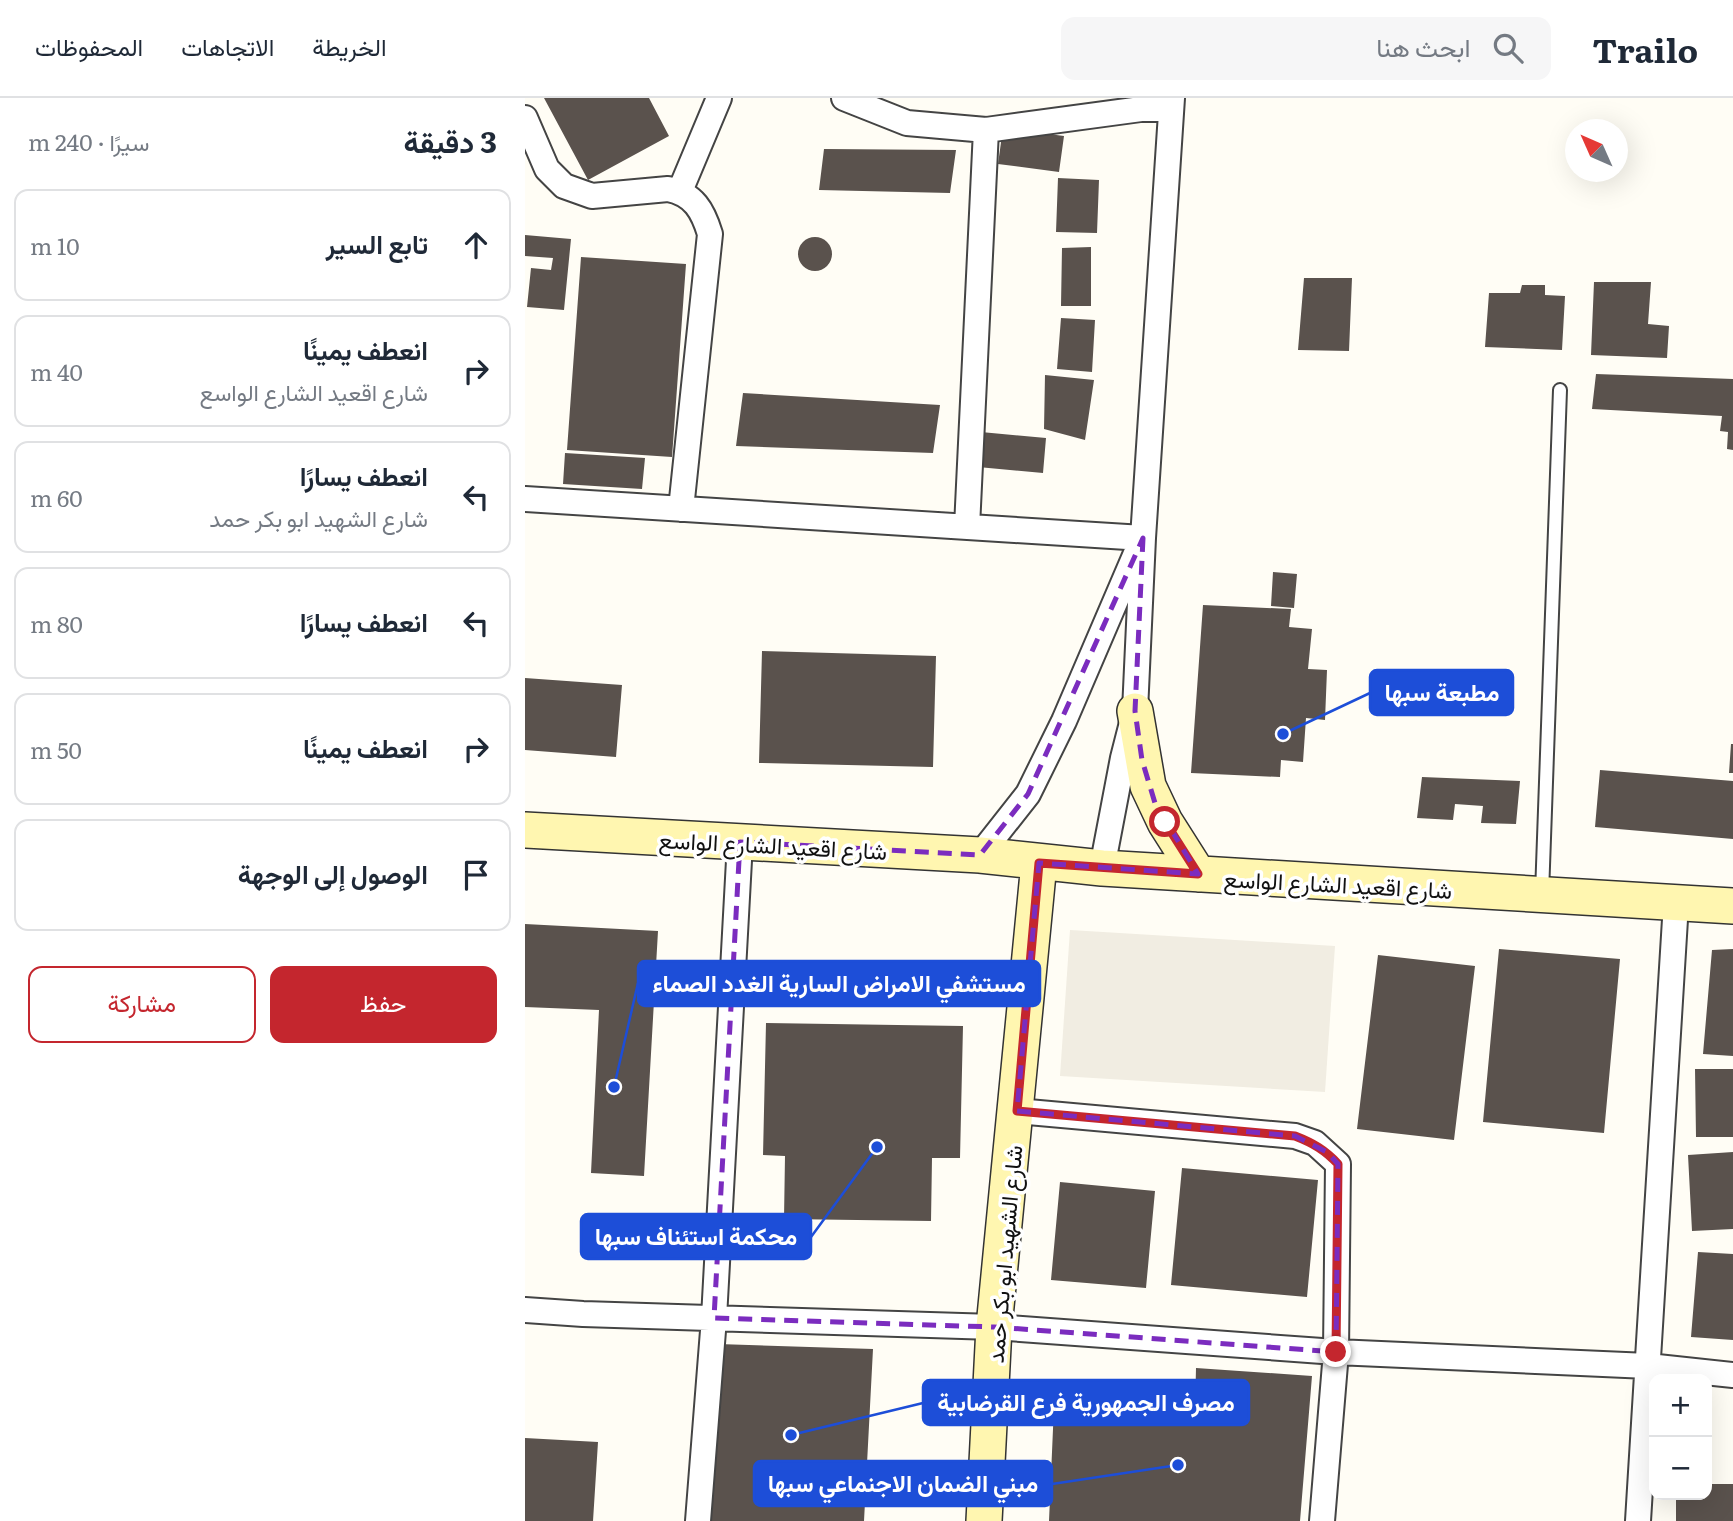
<!DOCTYPE html>
<html lang="ar">
<head>
<meta charset="utf-8">
<style>
	body { margin:0; font-family:Literata,Vazirmatn,serif; background:#f6f6f7; color:#1f2937; direction:rtl }
	.controls { position:absolute; right:21px; bottom:21px; display:grid; overflow:hidden; border-radius:14px; box-shadow:0 7px 28px #0002 }
	.controls button { width:63px; height:63px; display:grid; place-items:center; padding:0; border:0; border-bottom:2px solid #e0e1e3; background:#fff; color:#1f2937; font:35px sans-serif }
	.compass { position:absolute; left:1040px; top:21px; width:63px; height:63px; border-radius:50%; background:#fff; box-shadow:0 7px 28px #0002; rotate:315deg }
	.stop { position:absolute; width:21px; height:21px; margin:-16px; border:5px solid #c4262e; border-radius:50%; background:#fff }
	.stop.end { background:#c4262e; border-color:#fff; box-shadow:0 2px 7px #0008 }
	.list { margin:0; padding:0; list-style:none }
	h2 { display:flex; justify-content:space-between; align-items:center; height:91px; margin:0; padding:0 28px; font-size:30px }
	h2 small { font-size:23px; font-weight:400; color:#747a83 }
	.list li { display:grid; grid-template-columns:46px 1fr auto; gap:21px; align-items:center; box-sizing:border-box; height:112px; margin:0 14px 14px; padding:0 14px; border:2px solid #e0e1e3; border-radius:14px }
	.list b { display:block; font-size:26px; white-space:nowrap }
	.list p { margin:0; font-size:23px; white-space:nowrap; color:#747a83 }
	.list em { font-size:23px; font-style:normal; color:#747a83 }
	.actions { display:flex; gap:14px; padding:21px 28px }
	.actions a { flex:1; padding:16px 0; border:2px solid #c4262e; border-radius:14px; text-align:center; font-size:24px; color:#c4262e }
	.actions .main { background:#c4262e; color:#fff }
	.icon { flex:none; width:38px; height:38px; fill:none; stroke:currentColor; stroke-width:2; stroke-linecap:round; stroke-linejoin:round }
	.map { position:relative; flex:none; width:1208px; height:1423px; overflow:hidden; direction:ltr }
	header { display:flex; align-items:center; gap:42px; box-sizing:border-box; height:98px; padding:0 35px; background:#fff; border-bottom:2px solid #e0e1e3 }
	header strong { font-size:33px }
	nav { display:flex; gap:38px; margin-inline-start:auto; font-size:24px }
	.search { width:490px; height:63px; background:#f6f6f7; display:flex; align-items:center; gap:18px; box-sizing:border-box; padding:0 24px; border-radius:14px; color:#747a83; font-size:26px }
	main { display:flex }
	aside { flex:1; background:#fff }
	.map>svg:first-child { display:block }
	.plaza { fill:#f1ede2 }
	.building { fill:#5a524d }
	.lines { fill:none; stroke-linecap:round; stroke-linejoin:round }
	.lane-casing { stroke:#444; stroke-width:16 }
	.street-casing { stroke:#444; stroke-width:28 }
	.secondary-casing { stroke:#333; stroke-width:38 }
	.lane { stroke:#fff; stroke-width:12 }
	.street { stroke:#fff; stroke-width:24 }
	.secondary { stroke:#fff6b0; stroke-width:35 }
	.route { stroke:#c4262e; stroke-width:9 }
	.marked { fill:none; stroke:#7b2cbf; stroke-width:5; stroke-dasharray:14 9; stroke-linejoin:round }
	.labels { text-anchor:middle; dominant-baseline:central; stroke-width:7; stroke-linejoin:round; paint-order:stroke }
	.street-label { font-size:23px; fill:#111; stroke:#fff }
	.leader { fill:none; stroke:#1d4ed8; stroke-width:2.5 }
	.callout-dot { fill:#1d4ed8; stroke:#fff; stroke-width:2.5 }
	.callout { fill:#1d4ed8; stroke:#1d4ed8; stroke-width:2.5 }
	.callout-label { font-size:24px; text-anchor:middle; font-weight:bold; fill:#fff }
</style>
</head>
<body>
<header>
<strong>Trailo</strong>
<div class="search"><svg class="icon" aria-label="search" viewBox="0 0 24 24"><circle cx="10" cy="10" r="6"/><path d="M15 15l6 6"/></svg>ابحث هنا</div>
<nav><a>الخريطة</a><a>الاتجاهات</a><a>المحفوظات</a></nav>
</header>
<main>
<div class="map">
<svg width="1208" height="1423" viewBox="0 0 1208 1423">
	<rect width="100%" height="100%" fill="#fffdf5"/>
	<path class="plaza" d="M545,832L810,848L800,994L535,978Z"/>
	<path class="building" d="M19,0H124L144,38L63,82Z
		M478,30L539,38L534,74L473,66Z
		M299,51L431,52L425,95L294,92Z
		M533,80L574,82L572,135L531,134Z
		M0,137L46,141L39,212L2,209L6,170L26,172L28,160L0,158Z
		M273 156a17 17 0 1 1 34 0a17 17 0 1 1-34 0Z
		M566,149V208H536L537,150Z
		M56,159L161,166L147,359L42,352Z
		M779,180H827L824,253L773,252Z
		M1069,184H1126L1123,226L1144,228L1142,260L1066,257Z
		M997,187H1020V197L1040,198L1037,252L960,249L964,195H995Z
		M536,220L570,222L567,274L532,271Z
		M1071,276L1208,281V352L1202,351L1203,334L1195,333L1197,318L1067,311Z
		M520,277L569,282L560,342L519,331Z
		M218,295L415,307L408,355L211,348Z
		M456,334L521,340L518,375L453,369Z
		M40,355L120,360L117,391L38,386Z
		M748,474L772,476L769,510L746,508Z
		M678,507L766,511L764,529L787,531L783,571L802,572L800,622L781,620L778,664L756,662L755,679L666,675Z
		M237,553L411,558L408,669L234,665Z
		M0,580L97,587L91,659L0,652Z
		M1206,646H1208V675H1204Z
		M1075,672L1208,683V741L1070,729Z
		M897,679L995,683L991,726L956,725L958,708L930,706L928,722L892,720Z
		M0,826L133,833L119,1078L66,1075L74,912L0,909Z
		M974,851L1095,861L1079,1035L958,1024Z
		M1208,851V958L1178,956L1187,852Z
		M853,857L950,868L929,1042L832,1031Z
		M241,925L438,928L435,1060H407L406,1123L259,1121L260,1058L238,1057Z
		M1170,971H1208V1039H1171Z
		M1208,1054V1131L1167,1133L1163,1057Z
		M657,1070L793,1082L782,1199L646,1187Z
		M535,1084L630,1093L621,1190L526,1182Z
		M1173,1154L1208,1156V1242L1166,1239Z
		M193,1246L348,1251L339,1423H185Z
		M671,1270L787,1278L775,1423H524L530,1285L573,1287L570,1305L670,1312Z
		M0,1340L73,1344L68,1423H0Z
		M1182,1386H1208V1423H1151V1397H1182Z"/>
	<g class="lines">
		<g class="lane-casing">
			<path id="lane" d="M1017,796L1035,292"/>
		</g>
		<g class="street-casing">
			<path id="street" d="M319,0L382,25L461,32L616,11H646
				M0,20L22,71L39,88L67,98L143,91C169,96 178,113 185,136L156,411
				M155,93L194,0
				M0,401L618,440
				M442,429L461,32
				M455,757L503,696L539,623L612,453
				M577,770L598,660L610,613L618,440L647,0
				M492,1013L770,1038L790,1045L813,1066L811,1254L797,1423
				M0,1212L58,1216L469,1229L811,1254L1123,1268L1208,1277
				M173,1423L189,1220L215,744
				M1113,1423L1151,805"/>
		</g>
		<g class="secondary-casing">
			<path id="secondary" d="M610,613L623,688L640,724L673,776
				M0,732L455,757L577,770L1208,808
				M459,1423L469,1229L514,765"/>
		</g>
		<use href="#lane" class="lane"/>
		<use href="#street" class="street"/>
		<use href="#secondary" class="secondary"/>
	</g>
	<g class="lines">
		<path class="route" d="M640,724L673,776L514,765L492,1013L770,1038C788,1045 800,1052 813,1066L811,1254"/>
	</g>
	<path class="marked" d="M618,440L610,613L617,662L630,705L673,776L514,765L492,1013L770,1038L802,1054L813,1066L811,1254L469,1229L189,1220L215,744L455,757L503,696Z"/>
	<g class="labels">
		<g class="street-label">
			<text transform="translate(248 746) rotate(3)">شارع اقعيد الشارع الواسع</text>
			<text transform="translate(813 785) rotate(3)">شارع اقعيد الشارع الواسع</text>
			<text transform="translate(478 1156) rotate(-85)">شارع الشهيد ابو بكر حمد</text>
		</g>
	</g>
	<path class="leader" d="M758 636L845 595M89 989L113 885M352 1049L286 1139M266 1337L398 1305M653 1367L527 1386"/>
	<g class="callout-dot">
		<circle cx="758" cy="636" r="7"/>
		<circle cx="89" cy="989" r="7"/>
		<circle cx="352" cy="1049" r="7"/>
		<circle cx="266" cy="1337" r="7"/>
		<circle cx="653" cy="1367" r="7"/>
	</g>
	<g class="callout">
		<rect x="845" y="572" width="143" height="45" rx="7"/>
		<rect x="113" y="863" width="402" height="45" rx="7"/>
		<rect x="56" y="1116" width="230" height="45" rx="7"/>
		<rect x="398" y="1282" width="326" height="45" rx="7"/>
		<rect x="229" y="1363" width="298" height="45" rx="7"/>
	</g>
	<g class="callout-label">
		<text x="917" y="603">مطبعة سبها</text>
		<text x="314" y="894">مستشفي الامراض السارية الغدد الصماء</text>
		<text x="171" y="1147">محكمة استئناف سبها</text>
		<text x="561" y="1313">مصرف الجمهورية فرع القرضابية</text>
		<text x="378" y="1394">مبني الضمان الاجنماعي سبها</text>
	</g>
</svg>
<div class="controls">
<button>+</button>
<button>−</button>
</div>
<svg class="compass" viewBox="-18 -18 36 36"><path d="M0-13l5 13h-10z" fill="#e53935"/><path d="M0 13l5-13h-10z" fill="#747a83"/></svg>
<div class="stop" style="left:640px;top:724px"></div>
<div class="stop end" style="left:811px;top:1254px"></div>
</div>
<aside>
<h2>3 دقيقة<small>سيرًا · 240 m</small></h2>
<ul class="list">
<li><svg class="icon" aria-label="ahead" viewBox="0 0 24 24"><path d="M12 20V5M6 11l6-6 6 6"/></svg><div><b>تابع السير</b></div><em>10 m</em></li>
<li><svg class="icon" aria-label="right" viewBox="0 0 24 24"><path d="M7 20v-9h11M14 6l5 5-5 5"/></svg><div><b>انعطف يمينًا</b><p>شارع اقعيد الشارع الواسع</p></div><em>40 m</em></li>
<li><svg class="icon" aria-label="left" viewBox="0 0 24 24"><path d="M17 20v-9H6M10 6l-5 5 5 5"/></svg><div><b>انعطف يسارًا</b><p>شارع الشهيد ابو بكر حمد</p></div><em>60 m</em></li>
<li><svg class="icon" aria-label="left" viewBox="0 0 24 24"><path d="M17 20v-9H6M10 6l-5 5 5 5"/></svg><div><b>انعطف يسارًا</b></div><em>80 m</em></li>
<li><svg class="icon" aria-label="right" viewBox="0 0 24 24"><path d="M7 20v-9h11M14 6l5 5-5 5"/></svg><div><b>انعطف يمينًا</b></div><em>50 m</em></li>
<li><svg class="icon" aria-label="arrive" viewBox="0 0 24 24"><path d="M6 21V4h12l-3 4 3 4H6"/></svg><div><b>الوصول إلى الوجهة</b></div></li>
</ul>
<div class="actions"><a class="main">حفظ</a><a>مشاركة</a></div>
</aside>
</main>
</body>
</html>
